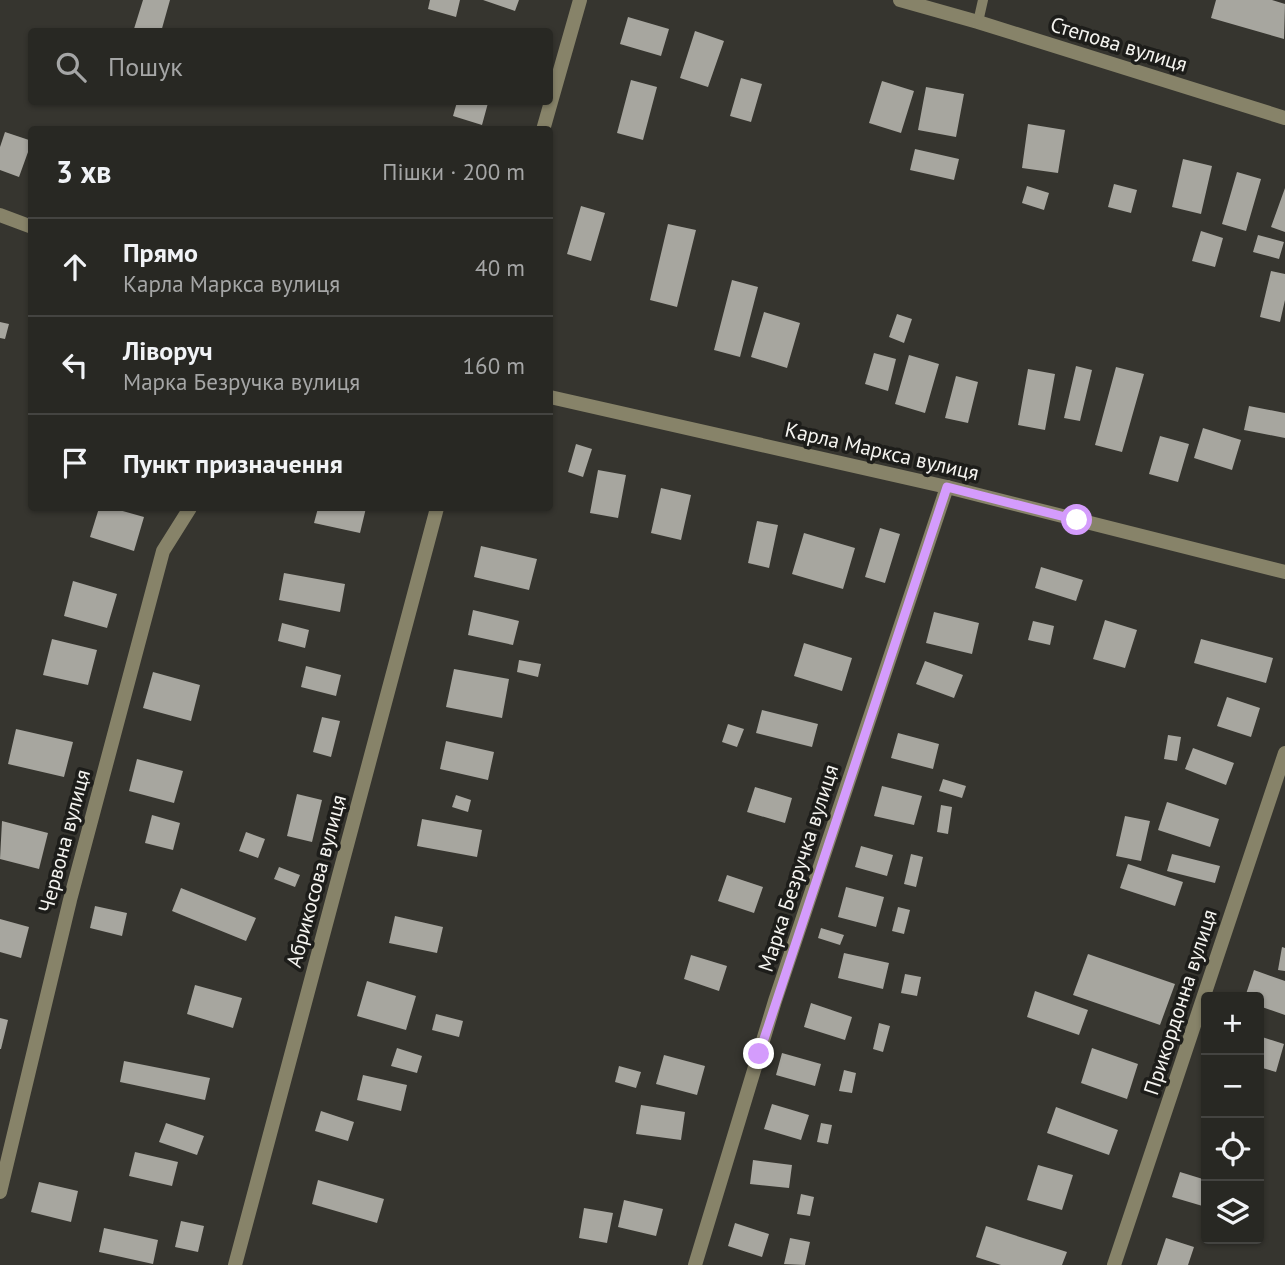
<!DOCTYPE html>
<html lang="uk">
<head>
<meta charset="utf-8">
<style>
	body { margin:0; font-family:"PT Sans",sans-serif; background:#343430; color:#f1f3f6 }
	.controls { position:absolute; right:21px; bottom:21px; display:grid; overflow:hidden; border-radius:7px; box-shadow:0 2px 5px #0004 }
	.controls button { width:63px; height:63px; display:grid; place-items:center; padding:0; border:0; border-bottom:2px solid #444441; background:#282823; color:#f1f3f6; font:35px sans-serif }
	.stop { position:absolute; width:21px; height:21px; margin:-16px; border:5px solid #d49cfc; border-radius:50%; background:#fff }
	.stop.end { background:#d49cfc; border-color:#fff; box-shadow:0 2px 7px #0008 }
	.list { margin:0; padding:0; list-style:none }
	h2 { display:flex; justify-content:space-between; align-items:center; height:91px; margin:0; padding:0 28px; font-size:30px }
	h2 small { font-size:23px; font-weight:400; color:#a5a6a6 }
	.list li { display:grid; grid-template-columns:46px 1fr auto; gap:21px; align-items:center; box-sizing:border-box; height:98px; padding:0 28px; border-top:2px solid #444441 }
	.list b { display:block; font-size:26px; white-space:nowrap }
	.list p { margin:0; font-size:23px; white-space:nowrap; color:#a5a6a6 }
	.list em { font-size:23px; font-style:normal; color:#a5a6a6 }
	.icon { flex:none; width:38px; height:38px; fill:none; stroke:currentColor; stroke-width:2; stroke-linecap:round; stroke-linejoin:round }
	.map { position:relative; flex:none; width:1285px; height:1265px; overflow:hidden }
	.search { position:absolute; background:#282823; box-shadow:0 2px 5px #0004; left:28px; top:28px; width:525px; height:77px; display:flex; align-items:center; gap:18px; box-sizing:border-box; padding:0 24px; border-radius:7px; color:#a5a6a6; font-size:26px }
	.panel { position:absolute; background:#282823; box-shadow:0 2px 5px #0004; left:28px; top:126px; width:525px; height:385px; border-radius:7px }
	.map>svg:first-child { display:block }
	.building { fill:#a7a69f }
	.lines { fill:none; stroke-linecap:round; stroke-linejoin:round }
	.service { stroke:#878369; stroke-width:10 }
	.minor { stroke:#878369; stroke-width:14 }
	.tertiary { stroke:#878369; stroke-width:14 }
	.route { stroke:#d49cfc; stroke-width:9 }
	.labels { text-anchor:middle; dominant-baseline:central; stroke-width:7; stroke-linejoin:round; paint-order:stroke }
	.street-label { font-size:21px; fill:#f5f4f0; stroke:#1d1d1a }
</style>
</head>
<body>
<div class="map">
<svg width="1285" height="1265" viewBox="0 0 1285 1265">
	<rect width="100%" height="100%" fill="#36352f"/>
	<path class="building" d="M143,0H170L161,32H133Z
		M430,0H460L456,17L428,9Z
		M483,0H519L515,11Z
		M1216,0H1272L1285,4L1284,39L1211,18Z
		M628,17L669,29L661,56L620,44Z
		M695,31L724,41L708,87L680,78Z
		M741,78L762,84L751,122L730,116Z
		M631,80L657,87L643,140L617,133Z
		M882,81L914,91L901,133L869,123Z
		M926,87L964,94L956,137L918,130Z
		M457,102L488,103L482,125L453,116Z
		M1028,124L1065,130L1058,173L1022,168Z
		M5,132L32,141L19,177L0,170V147Z
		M915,149L959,159L954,180L910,170Z
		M1183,159L1212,166L1201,214L1172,207Z
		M1237,172L1261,179L1246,231L1222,224Z
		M1114,184L1137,190L1131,213L1108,207Z
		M1027,186L1049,193L1044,210L1022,203Z
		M1285,188V232L1271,227Z
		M581,206L605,213L591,261L567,254Z
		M668,224L696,230L677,307L650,300Z
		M1201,231L1223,238L1215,267L1192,261Z
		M1258,235L1284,242L1279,259L1253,252Z
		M1271,271L1285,274V300L1280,322L1260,317Z
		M732,280L758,287L740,357L714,350Z
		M764,312L800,323L787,368L751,357Z
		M897,314L912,319L904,343L889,337Z
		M0,322L9,324L5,339L0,338Z
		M874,353L896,359L888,391L865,384Z
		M909,355L939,364L925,413L895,404Z
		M1076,366L1092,370L1080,421L1064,418Z
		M1116,367L1144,374L1122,452L1095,445Z
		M1028,369L1055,374L1045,430L1018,425Z
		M956,376L978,382L968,423L945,418Z
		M1249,406L1285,413V438L1244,430Z
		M1203,428L1241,440L1232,470L1194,458Z
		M1160,436L1189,444L1178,482L1149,474Z
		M576,444L592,449L583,477L568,472Z
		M598,470L626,475L618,518L590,513Z
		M661,488L691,495L681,540L651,533Z
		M99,508H112L144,517L134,551L90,537Z
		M318,508H366L360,533L314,523Z
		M757,521L778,525L769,568L748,563Z
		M880,528L900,534L885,583L865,577Z
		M804,533L855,548L843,589L792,574Z
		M481,546L537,559L529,590L474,577Z
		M1041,567L1083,580L1076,601L1035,588Z
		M284,573L345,584L340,612L279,600Z
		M73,581L117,594L107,628L64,616Z
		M473,610L519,621L513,645L468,635Z
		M934,612L979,623L972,654L926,643Z
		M1105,620L1137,630L1125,668L1093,659Z
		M1033,621L1054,626L1050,645L1028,640Z
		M282,623L309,630L305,648L278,641Z
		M52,639L97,650L88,685L43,675Z
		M1201,639L1273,658L1266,683L1194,663Z
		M804,643L852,658L842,691L794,676Z
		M519,660L541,664L538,677L517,672Z
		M925,661L963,675L954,698L916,684Z
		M306,666L341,675L336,696L301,687Z
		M454,669L509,679L502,718L446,707Z
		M153,672L200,685L191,721L143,708Z
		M1227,697L1260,708L1251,737L1217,726Z
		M762,710L818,724L812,747L756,733Z
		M322,717L340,721L331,757L313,752Z
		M728,724L744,729L737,747L722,742Z
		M16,729L73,742L64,777L8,764Z
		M898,733L939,744L933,769L891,758Z
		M1168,735L1181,737L1177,761L1164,759Z
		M446,741L494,752L488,780L440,769Z
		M1193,748L1234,763L1226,785L1185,769Z
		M137,759L183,771L174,803L129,791Z
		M943,779L966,786L962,798L939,791Z
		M882,786L922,796L914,825L874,816Z
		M755,787L792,798L785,823L747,812Z
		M297,794L322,800L312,842L287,836Z
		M456,795L471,800L468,812L452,807Z
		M1167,802L1219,819L1210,847L1158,830Z
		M941,805L952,807L948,834L937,832Z
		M152,815L180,823L173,850L145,843Z
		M1125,816L1150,821L1141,861L1116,856Z
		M422,819L482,830L477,857L417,846Z
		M2,821L48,833L39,869L0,859Z
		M246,832L265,839L258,858L239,851Z
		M861,846L893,855L887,876L855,867Z
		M911,854L923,857L916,887L904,884Z
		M1172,854L1220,866L1215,883L1167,871Z
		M1128,864L1183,882L1175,906L1120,888Z
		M279,867L300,875L295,887L274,879Z
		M727,875L763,887L754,913L718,901Z
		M846,887L884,897L876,927L838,917Z
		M181,888L256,918L246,941L172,911Z
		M95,906L127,913L122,936L90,928Z
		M898,907L910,910L904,934L892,931Z
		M395,916L443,927L437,953L389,943Z
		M0,919L29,927L21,958L0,952Z
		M821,928L844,935L840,945L818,938Z
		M1282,947L1285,948V971L1278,970Z
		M844,953L889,963L883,989L838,978Z
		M1088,954L1175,984L1160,1025L1073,995Z
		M691,955L727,966L719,991L684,979Z
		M1254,970L1285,981V1015L1259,1006V997H1245Z
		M905,974L921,977L917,996L901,993Z
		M367,981L416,996L406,1030L357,1016Z
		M195,985L242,998L233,1028L187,1014Z
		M1035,991L1088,1010L1079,1035L1027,1017Z
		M811,1003L852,1017L845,1040L804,1027Z
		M436,1014L463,1021L459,1037L432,1030Z
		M0,1018L8,1020L1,1049H0Z
		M879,1023L890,1026L883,1052L873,1049Z
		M1259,1036L1284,1044L1276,1072L1259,1067Z
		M397,1048L422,1056L417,1073L391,1066Z
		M1092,1048L1138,1064L1127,1099L1081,1083Z
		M782,1053L821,1064L815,1086L776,1075Z
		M664,1055L705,1066L697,1095L656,1084Z
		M124,1061L210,1078L205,1100L120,1082Z
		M619,1066L641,1072L636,1088L615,1082Z
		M844,1070L856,1073L852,1093L839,1091Z
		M363,1075L407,1085L401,1111L357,1100Z
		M772,1104L809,1115L801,1140L764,1129Z
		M641,1105L685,1112L681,1140L636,1134Z
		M1056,1107L1118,1130L1109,1155L1047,1133Z
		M321,1111L354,1122L348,1141L315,1131Z
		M166,1123L204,1136L197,1155L159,1142Z
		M821,1123L832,1125L828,1144L817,1142Z
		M135,1152L178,1162L172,1186L129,1176Z
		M753,1160L792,1165L789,1188L750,1184Z
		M1038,1165L1073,1175L1062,1210L1027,1200Z
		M1180,1172L1206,1180V1207L1172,1197Z
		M318,1180L384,1199L377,1223L312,1204Z
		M39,1182L78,1191L71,1222L31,1212Z
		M801,1194L814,1197L810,1216L797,1214Z
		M624,1200L663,1209L656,1236L618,1227Z
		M584,1208L613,1213L607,1243L579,1238Z
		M181,1221L204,1226L198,1252L175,1247Z
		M735,1223L769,1234L762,1257L728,1246Z
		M986,1226L1067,1252L1062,1265H1001L976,1257Z
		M104,1228L158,1240L153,1264L99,1252Z
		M790,1238L810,1242L805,1265L784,1264Z
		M1166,1238L1194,1247L1188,1265H1157Z"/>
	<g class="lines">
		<path class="service" d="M978,22L983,0"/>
		<path class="minor" d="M900,0L978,22L1285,118
			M543,130L580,0
			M0,1192L70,900L163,551L190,508
			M235,1265L437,508
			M695,1265L775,1001L947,487
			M1114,1265L1285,753"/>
		<path class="tertiary" d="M0,215L32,227
			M550,397L947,487L1285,572"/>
	</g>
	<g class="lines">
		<path class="route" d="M759,1054L947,487L1077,520"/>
	</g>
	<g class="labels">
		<g class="street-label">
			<text transform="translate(1119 44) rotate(17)">Степова вулиця</text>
			<text transform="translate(882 451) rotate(13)">Карла Маркса вулиця</text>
			<text transform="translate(64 841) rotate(-75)">Червона вулиця</text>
			<text transform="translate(798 868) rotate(-72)">Марка Безручка вулиця</text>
			<text transform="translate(316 881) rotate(-75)">Абрикосова вулиця</text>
			<text transform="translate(1180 1002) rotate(-72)">Прикордонна вулиця</text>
		</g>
	</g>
</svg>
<div class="controls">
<button>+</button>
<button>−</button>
<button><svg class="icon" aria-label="locate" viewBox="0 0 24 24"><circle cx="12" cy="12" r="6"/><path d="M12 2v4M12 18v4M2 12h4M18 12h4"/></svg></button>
<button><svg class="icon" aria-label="layers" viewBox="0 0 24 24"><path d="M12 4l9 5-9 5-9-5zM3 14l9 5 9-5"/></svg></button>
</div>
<div class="stop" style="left:1077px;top:520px"></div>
<div class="stop end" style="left:759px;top:1054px"></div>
<div class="search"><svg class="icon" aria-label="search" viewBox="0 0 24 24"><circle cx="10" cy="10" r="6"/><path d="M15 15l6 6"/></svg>Пошук</div>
<section class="panel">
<h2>3 хв<small>Пішки · 200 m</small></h2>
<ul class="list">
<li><svg class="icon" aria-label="ahead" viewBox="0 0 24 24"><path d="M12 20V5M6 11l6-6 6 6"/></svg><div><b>Прямо</b><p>Карла Маркса вулиця</p></div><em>40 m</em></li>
<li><svg class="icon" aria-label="left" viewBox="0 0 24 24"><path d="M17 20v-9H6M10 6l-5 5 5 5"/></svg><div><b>Ліворуч</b><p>Марка Безручка вулиця</p></div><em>160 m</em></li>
<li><svg class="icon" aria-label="arrive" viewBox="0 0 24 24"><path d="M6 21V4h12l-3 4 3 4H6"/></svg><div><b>Пункт призначення</b></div></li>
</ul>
</section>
</div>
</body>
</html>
